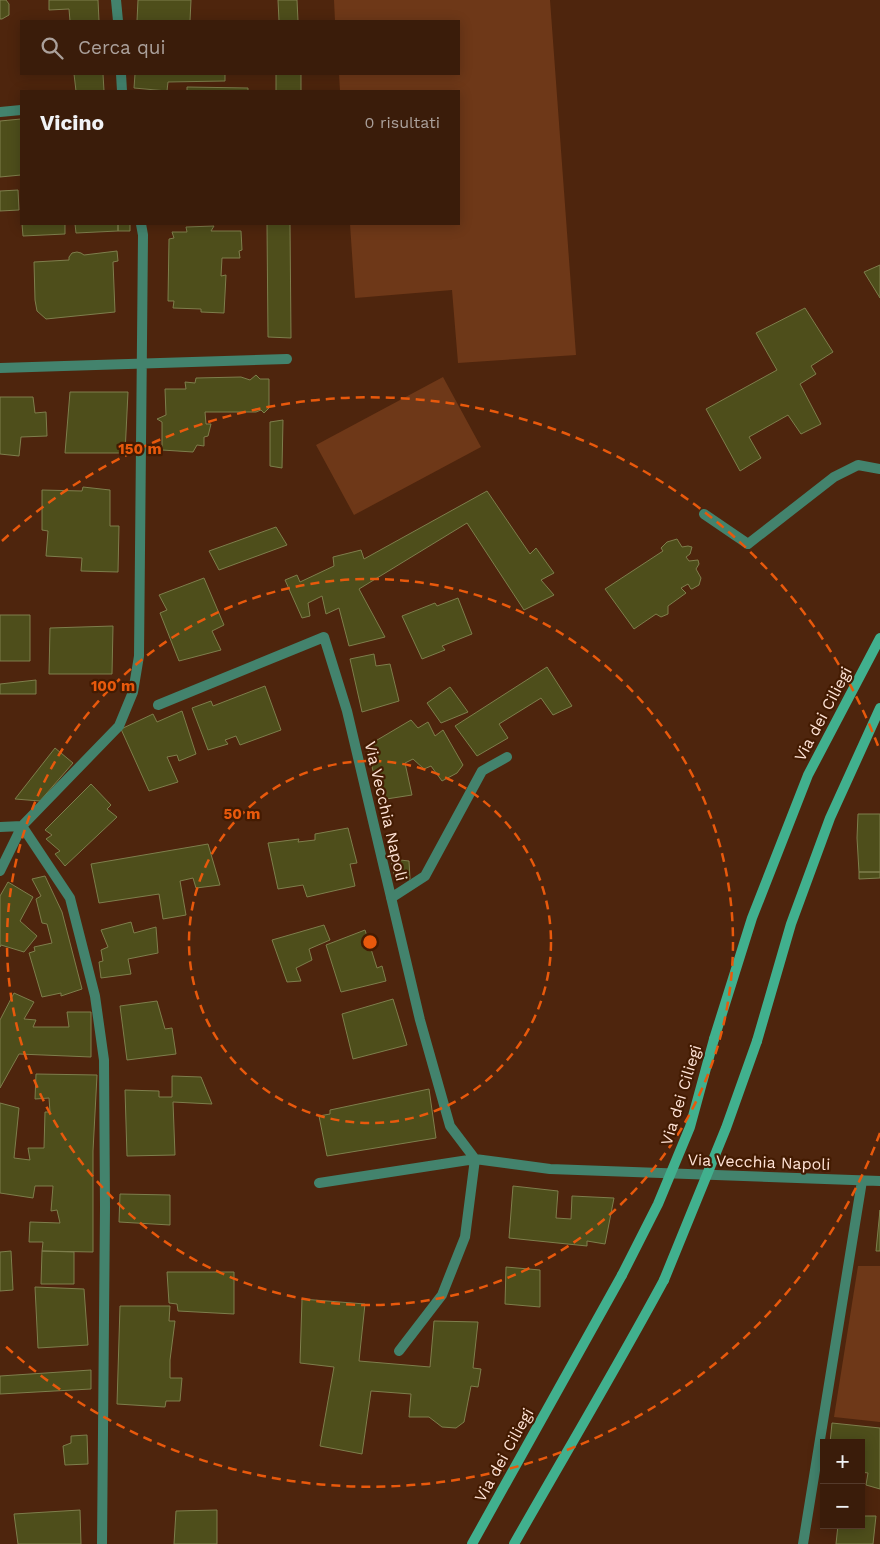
<!DOCTYPE html>
<html lang="it">
<head>
<meta charset="utf-8">
<style>
	body { margin:0; font-family:"Work Sans",sans-serif; background:#452918; color:#f1f3f6 }
	.controls { position:absolute; right:15px; bottom:15px; display:grid; overflow:hidden; border-radius:0px; box-shadow:0 2px 12px #0003 }
	.controls button { width:45px; height:45px; display:grid; place-items:center; padding:0; border:0; border-bottom:1px solid #543a2b; background:#3a1c0a; color:#f1f3f6; font:25px sans-serif }
	.list { margin:0; padding:0; list-style:none }
	h2 { display:flex; justify-content:space-between; align-items:center; height:65px; margin:0; padding:0 20px; font-size:21px }
	h2 small { font-size:16px; font-weight:400; color:#aba19c }
	.icon { flex:none; width:28px; height:28px; fill:none; stroke:currentColor; stroke-width:2; stroke-linecap:round; stroke-linejoin:round }
	.map { position:relative; flex:none; width:880px; height:1544px; overflow:hidden }
	.search { position:absolute; background:#3a1c0a; box-shadow:0 2px 12px #0003; left:20px; top:20px; width:440px; height:55px; display:flex; align-items:center; gap:12px; box-sizing:border-box; padding:0 18px; border-radius:0px; color:#aba19c; font-size:19px }
	.panel { position:absolute; background:#3a1c0a; box-shadow:0 2px 12px #0003; left:20px; top:90px; width:440px; height:135px; border-radius:0px }
	.map>svg:first-child { display:block }
	.green { fill:#6e3818 }
	.building { fill:#4e4e1b; stroke:#7e7e4c }
	.lines { fill:none; stroke-linecap:round; stroke-linejoin:round }
	.service { stroke:#43836d; stroke-width:10 }
	.minor { stroke:#43836d; stroke-width:10 }
	.secondary { stroke:#41b08e; stroke-width:10 }
	.secondary-bridge { stroke:#41b08e; stroke-width:10 }
	.ring { fill:none; stroke:#e8590c; stroke-width:2.5; stroke-dasharray:9 6 }
	.labels { text-anchor:middle; dominant-baseline:central; stroke-width:4.5; stroke-linejoin:round; paint-order:stroke }
	.street-label { font-size:16px; fill:#ffe3d6; stroke:#431b02 }
	.centre { fill:#e8590c; stroke:#431b02; stroke-width:2.5 }
	.ring-label { font-size:15px; text-anchor:middle; font-weight:bold; fill:#e8590c; stroke:#431b02; stroke-width:4.5; stroke-linejoin:round; paint-order:stroke }
</style>
</head>
<body>
<div class="map">
<svg width="880" height="1544" viewBox="0 0 880 1544">
	<rect width="100%" height="100%" fill="#4e250d"/>
	<path class="green" d="M334,0H550L576,355L458,363L452,290L355,298L350,224H459V91H340L339,74H459V21H335Z
		M443,377L481,447L354,515L316,445Z
		M858,1266H880V1422L834,1417Z"/>
	<path class="building" d="M0,0H6L9,4V15L2,19H0Z
		M49,0H98L99,21H70L69,9L49,10Z
		M138,0H191L190,21H137Z
		M278,0H297L298,21H279Z
		M74,74H103L104,91H76Z
		M135,74H225V81L168,82L167,91L134,88Z
		M276,74H301V91H276Z
		M187,87L248,88V91H187Z
		M21,119V175L0,177V121Z
		M18,190L19,210L0,211V191Z
		M22,224H65V234L23,236Z
		M75,224H118V231L76,233Z
		M118,224H130V231H118Z
		M267,224H290L291,338L268,337Z
		M214,226L211,231H241L242,250L239,251L240,258H222L221,276L226,275L224,313L201,312V309L173,308L174,301H168L169,239L174,238L172,232H187L186,227Z
		M117,251L118,261L113,262L115,312L46,319L37,311L35,300L34,262L69,260V257L72,253L77,252L81,253L84,255Z
		M880,265V298L864,272Z
		M805,308L833,352L811,366L816,374L800,384L821,424L801,434L788,415L749,437L761,458L740,471L706,409L777,370L756,333Z
		M256,375L260,379H269V408L264,413L261,410L256,412H205L206,424H211L208,436L204,437V446L197,445L193,452L162,450V422L157,419L166,415L165,389H186L185,382L195,383L196,378L241,377L250,380Z
		M70,392H128L125,453H65Z
		M0,397H33L35,413L46,412L47,436L21,437L19,456L0,454Z
		M283,420L282,468L270,466V422Z
		M83,487L110,490V526H119L118,572L81,571L82,558L46,556L48,531L42,530V490L82,491Z
		M487,491L530,554L536,548L554,573L541,580L554,595L524,610L467,523L359,589L385,637L349,646L339,608L326,614L322,596L308,603L310,616L302,618L285,580L297,575L300,582L334,566L333,557L361,550L364,559Z
		M276,527L287,545L219,570L209,551Z
		M677,539L682,547L688,546L692,547L690,554L686,557L689,561L698,560L699,564L696,569L701,578L699,585L692,589H691L688,584L681,588L686,593L668,606V614L661,617L656,614L634,629L605,589L663,551L661,548L667,542Z
		M204,578L224,625L212,631L221,650L179,661L160,613L167,610L159,595Z
		M458,598L472,634L442,646L445,650L422,659L402,616L435,603L437,606Z
		M0,615H30V661H0Z
		M113,626L112,674H49L50,628Z
		M374,654L376,666L390,664L399,701L362,712L350,659Z
		M547,667L572,706L553,715L541,698L499,724L508,738L477,756L455,726Z
		M36,680V694H0V684Z
		M265,686L281,730L240,745L236,736L225,740L228,744L208,750L192,708L211,701L213,706Z
		M450,687L468,712L441,723L427,703Z
		M182,711L196,754L179,761L177,755L167,757L178,782L149,791L121,729L153,714L157,722Z
		M411,720L418,728L428,722L435,736L443,730L463,765L457,773L442,781L431,766L424,769L413,759L405,763L412,795L380,800L367,746Z
		M55,748L73,763L40,801L15,799Z
		M91,784L111,805L107,809L117,817L65,866L55,854L60,851L46,839L52,835L45,830Z
		M858,814H880V872H859L857,838Z
		M348,828L357,863L350,864L355,886L307,897L303,885L278,889L268,843L299,839L298,842L315,840V834Z
		M208,844L220,885L196,888L193,878L180,881L186,915L163,919L159,894L99,903L91,864Z
		M391,859L409,861L410,879H395Z
		M859,872H880V878L859,879Z
		M45,876L62,912L82,989L61,996V993L42,997L29,953L35,951L34,947L52,943L47,924L42,923L36,899L41,896L32,879Z
		M8,882L33,897L20,921L37,936L24,952L1,945L0,947V896Z
		M131,922L134,933L156,927L158,953L128,959L131,974L101,978L99,962L103,961L101,950L108,947L101,930Z
		M324,925L330,940L309,949L312,960L296,968L301,981L287,982L272,940Z
		M365,930L377,968L382,966L386,981L341,992L326,945Z
		M14,993L34,1002L24,1019L36,1020L33,1027H69L67,1012H91V1057L19,1054L0,1088V1020Z
		M393,999L407,1045L353,1059L342,1014Z
		M157,1001L165,1029L172,1028L176,1054L127,1060L120,1006Z
		M36,1074L97,1075L93,1151V1252L42,1251L43,1242H29L30,1222L60,1223L57,1210L51,1211L53,1186H35L33,1198L0,1193V1103L19,1108L14,1158L30,1160L28,1148H44L45,1112H50L49,1098L35,1099Z
		M172,1076L201,1077L212,1104L173,1102L175,1155L127,1156L125,1090L159,1091V1097H172Z
		M429,1089L436,1138L327,1156L319,1116L330,1114V1110Z
		M513,1186L558,1191L556,1218L571,1219L572,1196L614,1198L605,1244L587,1241V1246L509,1238Z
		M120,1194L170,1195V1225L119,1222Z
		M880,1210V1251H876Z
		M11,1251L13,1290L0,1291V1252Z
		M42,1251L74,1252V1284H41Z
		M506,1267L540,1270V1307L505,1304Z
		M167,1272H234V1314L178,1311L177,1304L169,1303Z
		M35,1287L84,1289L88,1345L38,1348Z
		M302,1299L365,1304L359,1361L430,1367L434,1321L478,1322L473,1368L481,1369L478,1387L471,1386L464,1422L456,1428L442,1427L429,1417H409L411,1394L371,1391L362,1454L320,1446L334,1367L300,1363Z
		M120,1306H170L169,1321H175L170,1360V1378H182L180,1401H166L165,1407L117,1404Z
		M91,1370V1389L0,1394V1376Z
		M832,1423L880,1428V1489L866,1485L868,1473L861,1472V1443H830Z
		M87,1435L88,1464L65,1465L63,1446L71,1443V1436Z
		M80,1510L81,1544H18L14,1514Z
		M217,1510V1544H174L176,1511Z
		M861,1516H876L873,1544H836L838,1525H861Z"/>
	<g class="lines">
		<path class="service" d="M0,112L21,110
			M704,514L748,544L834,477L858,465L880,469"/>
		<path class="minor" d="M116,0L118,21
			M121,74L122,91
			M0,368L287,359
			M158,705L324,637L347,711L420,1020L450,1126L475,1159L465,1237L442,1295L399,1351
			M0,827L22,826L70,898L95,996L104,1060L105,1207L102,1544
			M0,871L22,826L119,726L133,692L139,656L143,235L141,224
			M391,898L425,876L482,771L507,757
			M319,1183L475,1159L550,1169L880,1181
			M803,1544L862,1181"/>
		<path class="secondary" d="M714,1039L752,918L808,775L880,638
			M757,1041L791,924L830,818L880,708
			M472,1544L622,1275
			M514,1544C564,1456 616,1369 664,1280"/>
		<path class="secondary-bridge" d="M622,1275L658,1204L690,1127L714,1039
			M664,1280L726,1128L757,1041"/>
	</g>
	<g class="ring">
		<circle cx="370" cy="942" r="181"/>
		<circle cx="370" cy="942" r="363"/>
		<path d="M880 1133A544 544 0 0 1 2 1343M2 541A544 544 0 0 1 880 751"/>
	</g>
	<g class="labels">
		<g class="street-label">
			<text transform="translate(823 714) rotate(-62)">Via dei Ciliegi</text>
			<text transform="translate(386 811) rotate(77)">Via Vecchia Napoli</text>
			<text transform="translate(681 1095) rotate(-73)">Via dei Ciliegi</text>
			<text transform="translate(759 1162) rotate(2)">Via Vecchia Napoli</text>
			<text transform="translate(504 1455) rotate(-61)">Via dei Ciliegi</text>
		</g>
	</g>
	<circle cx="370" cy="942" r="8" class="centre"/>
	<g class="ring-label">
		<text x="140" y="454">150 m</text>
		<text x="113" y="691">100 m</text>
		<text x="242" y="819">50 m</text>
	</g>
</svg>
<div class="controls">
<button>+</button>
<button>−</button>
</div>
<div class="search"><svg class="icon" aria-label="search" viewBox="0 0 24 24"><circle cx="10" cy="10" r="6"/><path d="M15 15l6 6"/></svg>Cerca qui</div>
<section class="panel">
<h2>Vicino<small>0 risultati</small></h2>
<ul class="list">
</ul>
</section>
</div>
</body>
</html>
